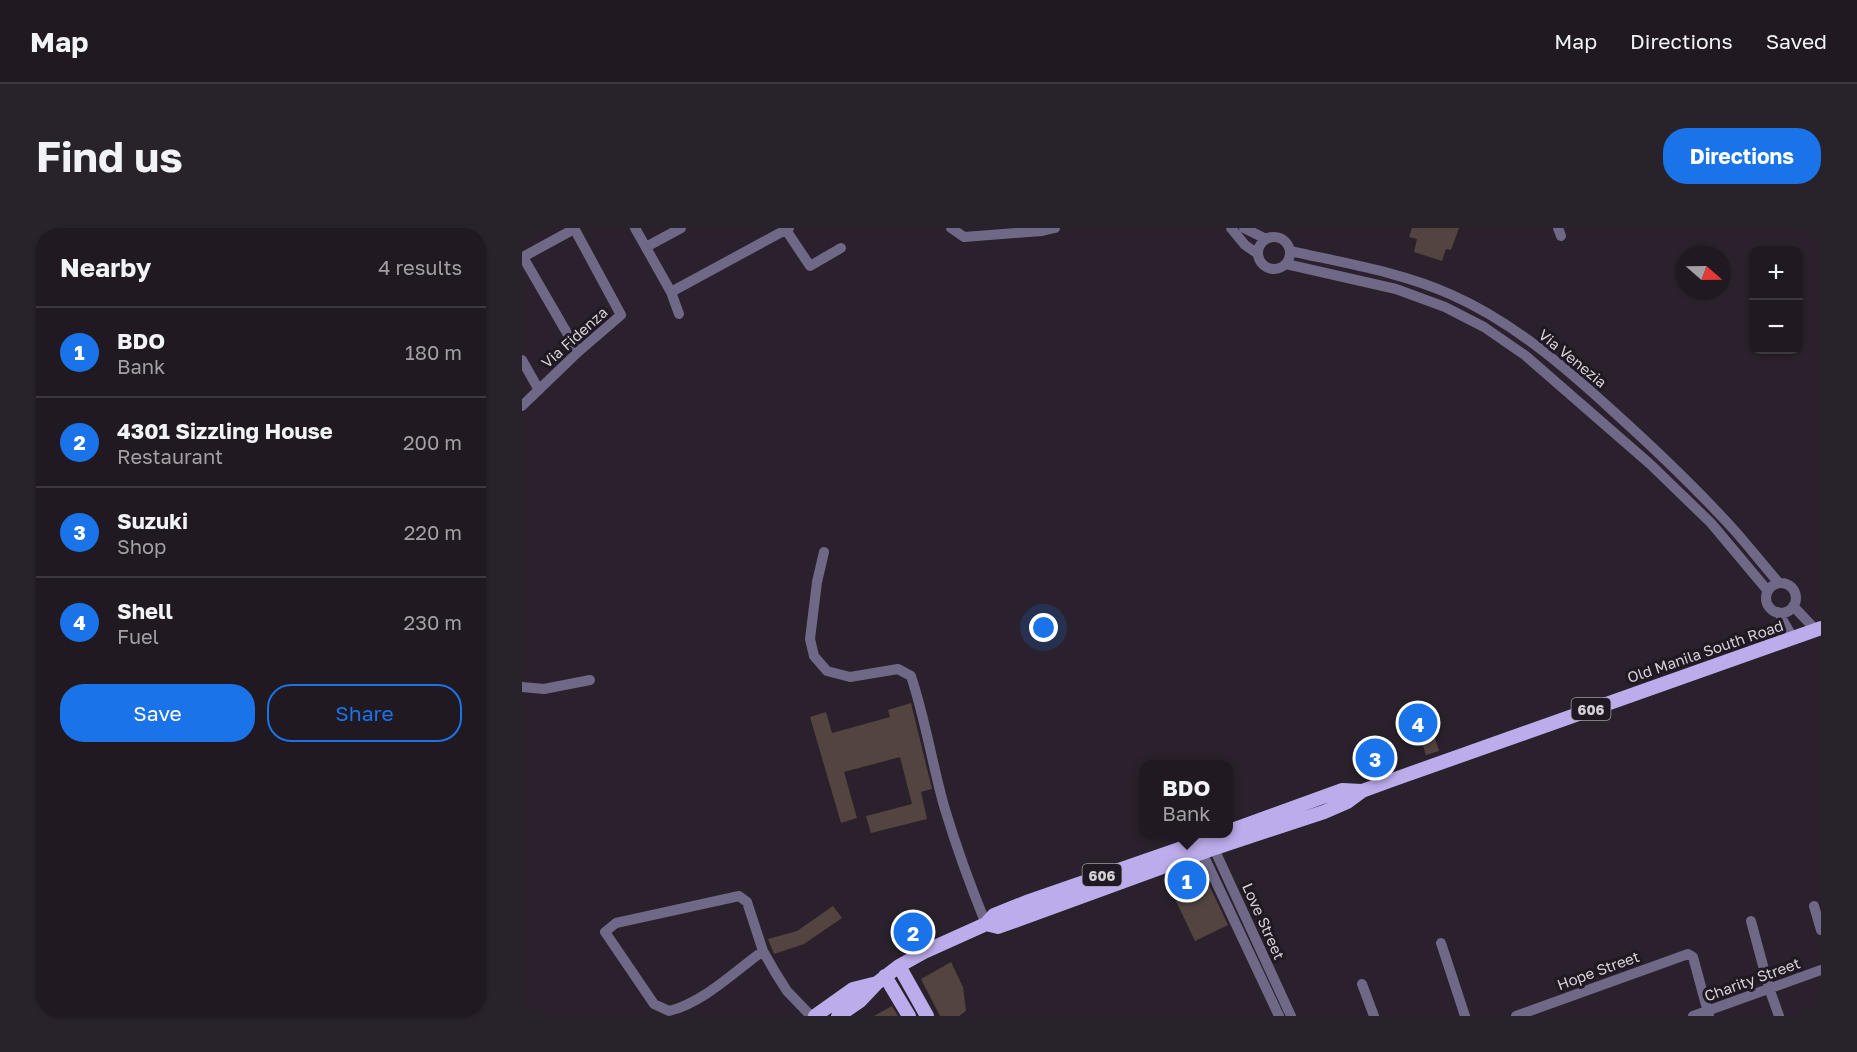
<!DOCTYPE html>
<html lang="en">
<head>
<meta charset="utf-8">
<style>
	body { margin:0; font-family:"Golos Text",sans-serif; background:#28222a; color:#f1f3f6 }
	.controls { position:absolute; right:18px; top:18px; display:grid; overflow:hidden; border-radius:12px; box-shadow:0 2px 4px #0004 }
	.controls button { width:54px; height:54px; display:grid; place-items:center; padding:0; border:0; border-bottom:2px solid #3d383f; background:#201921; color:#f1f3f6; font:30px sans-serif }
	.compass { position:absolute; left:1155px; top:18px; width:54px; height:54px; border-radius:50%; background:#201921; box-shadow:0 2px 4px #0004; rotate:110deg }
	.you { position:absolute; left:522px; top:400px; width:21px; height:21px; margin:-15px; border:4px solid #fff; border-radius:50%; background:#1a73e8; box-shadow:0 0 0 9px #1a73e833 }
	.badge { display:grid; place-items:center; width:39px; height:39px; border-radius:50%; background:#1a73e8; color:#fff; font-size:20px; font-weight:700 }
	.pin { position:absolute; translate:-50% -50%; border:3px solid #fff; box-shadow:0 2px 6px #0006 }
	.popup { position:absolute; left:618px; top:532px; width:93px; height:78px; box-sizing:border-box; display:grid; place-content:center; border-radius:12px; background:#201921; filter:drop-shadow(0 2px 4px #0005); font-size:20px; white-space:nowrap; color:#a2a0a5 }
	.popup b { font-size:22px; color:#f1f3f6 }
	.popup::after { content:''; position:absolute; left:50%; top:100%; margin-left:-12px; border:12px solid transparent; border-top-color:#201921 }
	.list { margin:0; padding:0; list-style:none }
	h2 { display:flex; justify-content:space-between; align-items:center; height:78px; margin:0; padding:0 24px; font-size:26px }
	h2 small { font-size:20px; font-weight:400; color:#a2a0a5 }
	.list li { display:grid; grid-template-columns:39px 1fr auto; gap:18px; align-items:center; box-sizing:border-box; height:90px; padding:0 24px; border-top:2px solid #3d383f }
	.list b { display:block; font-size:22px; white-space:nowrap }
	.list p { margin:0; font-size:20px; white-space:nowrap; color:#a2a0a5 }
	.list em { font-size:20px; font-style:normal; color:#a2a0a5 }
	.actions { display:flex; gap:12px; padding:18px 24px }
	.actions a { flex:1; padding:14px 0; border:2px solid #1a73e8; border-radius:24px; text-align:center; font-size:21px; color:#1a73e8 }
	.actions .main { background:#1a73e8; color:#fff }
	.map { position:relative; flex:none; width:1299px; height:788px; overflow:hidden; border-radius:24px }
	header { display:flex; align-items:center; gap:36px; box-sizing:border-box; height:84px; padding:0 30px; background:#201921; border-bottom:2px solid #3d383f }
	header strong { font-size:28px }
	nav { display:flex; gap:33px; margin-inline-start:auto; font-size:21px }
	.intro { display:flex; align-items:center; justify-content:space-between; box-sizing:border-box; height:144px; padding:0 36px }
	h1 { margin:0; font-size:42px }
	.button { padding:15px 27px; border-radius:24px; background:#1a73e8; color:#fff; font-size:21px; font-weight:700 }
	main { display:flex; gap:36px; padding:0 36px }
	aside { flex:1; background:#201921; border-radius:24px; box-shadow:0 2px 4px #0004 }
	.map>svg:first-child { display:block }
	.building { fill:#54443f }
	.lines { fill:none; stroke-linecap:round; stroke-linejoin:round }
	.minor { stroke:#706887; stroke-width:10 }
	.major { stroke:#bdaceb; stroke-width:14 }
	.labels { text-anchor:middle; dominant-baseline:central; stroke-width:6; stroke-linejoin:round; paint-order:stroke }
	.shield { fill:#201822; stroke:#9f99a1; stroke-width:1.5 }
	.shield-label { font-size:14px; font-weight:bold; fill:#d6d0d7 }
	.street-label { font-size:15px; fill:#d6d0d7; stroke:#201822 }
</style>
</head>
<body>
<header>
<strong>Map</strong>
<nav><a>Map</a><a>Directions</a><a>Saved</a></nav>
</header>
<div class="intro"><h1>Find us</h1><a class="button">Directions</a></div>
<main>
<aside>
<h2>Nearby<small>4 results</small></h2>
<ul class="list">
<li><span class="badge">1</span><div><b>BDO</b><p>Bank</p></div><em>180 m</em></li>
<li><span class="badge">2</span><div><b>4301 Sizzling House</b><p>Restaurant</p></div><em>200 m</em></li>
<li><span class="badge">3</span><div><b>Suzuki</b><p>Shop</p></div><em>220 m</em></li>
<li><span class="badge">4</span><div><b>Shell</b><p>Fuel</p></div><em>230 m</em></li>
</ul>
<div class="actions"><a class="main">Save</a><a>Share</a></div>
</aside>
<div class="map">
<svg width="1299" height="788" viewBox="0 0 1299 788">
	<rect width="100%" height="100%" fill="#2a212c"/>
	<path class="building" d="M890,0H937L929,22L924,21L920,33L892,24L895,11L887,9Z
		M389,475L410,561L399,564L405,591L349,605L344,588L390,576L378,529L322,544L335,590L319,595L288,489L304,484L310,505L368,489L366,482Z
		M910,501L917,523L904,527L897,505Z
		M670,638L679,640L706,697L673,713L642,648Z
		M311,678L320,690L282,716L252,726L246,711L275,703Z
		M429,734L441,759L444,783L437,788H418L399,751Z
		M370,778L376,788H352Z"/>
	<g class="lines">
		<path class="minor" d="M113,0L149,64L157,86
			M429,0L442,9L520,3L533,0
			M709,0L723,17L736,26
			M722,0L744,11
			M1036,0L1039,8
			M52,1L1,29L56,124
			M264,2L288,38L319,20
			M736 25a16 16 0 1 1 32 0a16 16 0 1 1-32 0Z
			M124,19L159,0
			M768,23C822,35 879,44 930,67C991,94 1044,140 1092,184C1134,222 1175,261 1213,303C1228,320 1242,338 1257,355
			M764,36L874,61L923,79L962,99L1004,128L1128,236L1189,295L1246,363
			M149,64L267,0
			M0,132L17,162
			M0,178L56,124L99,87L52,0
			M302,324L295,354L288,411L292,428L305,443L328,449L376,441L389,448C403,490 410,535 422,578C434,618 448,657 464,696
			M1244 370a15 15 0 1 1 30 0a15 15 0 1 1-30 0Z
			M1271,378L1294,402
			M1256,384L1271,410
			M0,459L22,461L68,452
			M689,614L769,788
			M678,620L757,788
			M1292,678L1299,702
			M1229,693L1247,760L1257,788
			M919,715L943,788
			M241,723C213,743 181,775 147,783L132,776L83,704L94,695L217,668L225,674L241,723L253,744L265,763L289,788
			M840,756L852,788
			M994,788L1166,726L1171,729L1187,788
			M1171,788L1299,742"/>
		<path class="major" d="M707,603L820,562L840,563
			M464,696L476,699L693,620L802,584L825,574L840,563L870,552L1299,400
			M377,738L405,788
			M363,748L387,788
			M293,788L331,761L355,755
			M316,788L338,773L355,755L377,738L404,723L464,696L472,687L507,673L700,606"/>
	</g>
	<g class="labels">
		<g class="shield">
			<rect x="1049.5" y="470" width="39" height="22" rx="4.5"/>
			<rect x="560.5" y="636" width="39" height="22" rx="4.5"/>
		</g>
		<g class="shield-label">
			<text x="1069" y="481">606</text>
			<text x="580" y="647">606</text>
		</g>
		<g class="street-label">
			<text transform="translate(52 109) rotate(-42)">Via Fidenza</text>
			<text transform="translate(1051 130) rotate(39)">Via Venezia</text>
			<text transform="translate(1183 423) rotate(-19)">Old Manila South Road</text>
			<text transform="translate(742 693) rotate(66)">Love Street</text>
			<text transform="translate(1076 742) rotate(-20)">Hope Street</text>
			<text transform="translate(1230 751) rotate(-20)">Charity Street</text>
		</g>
	</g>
</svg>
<div class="controls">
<button>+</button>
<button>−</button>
</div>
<svg class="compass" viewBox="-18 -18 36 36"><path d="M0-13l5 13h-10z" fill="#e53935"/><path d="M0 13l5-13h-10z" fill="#a2a0a5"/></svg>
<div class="you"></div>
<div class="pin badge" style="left:665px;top:652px">1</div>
<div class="popup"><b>BDO</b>Bank</div>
<div class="pin badge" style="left:391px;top:704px">2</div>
<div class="pin badge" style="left:853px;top:530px">3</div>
<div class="pin badge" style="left:896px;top:495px">4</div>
</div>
</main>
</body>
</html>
